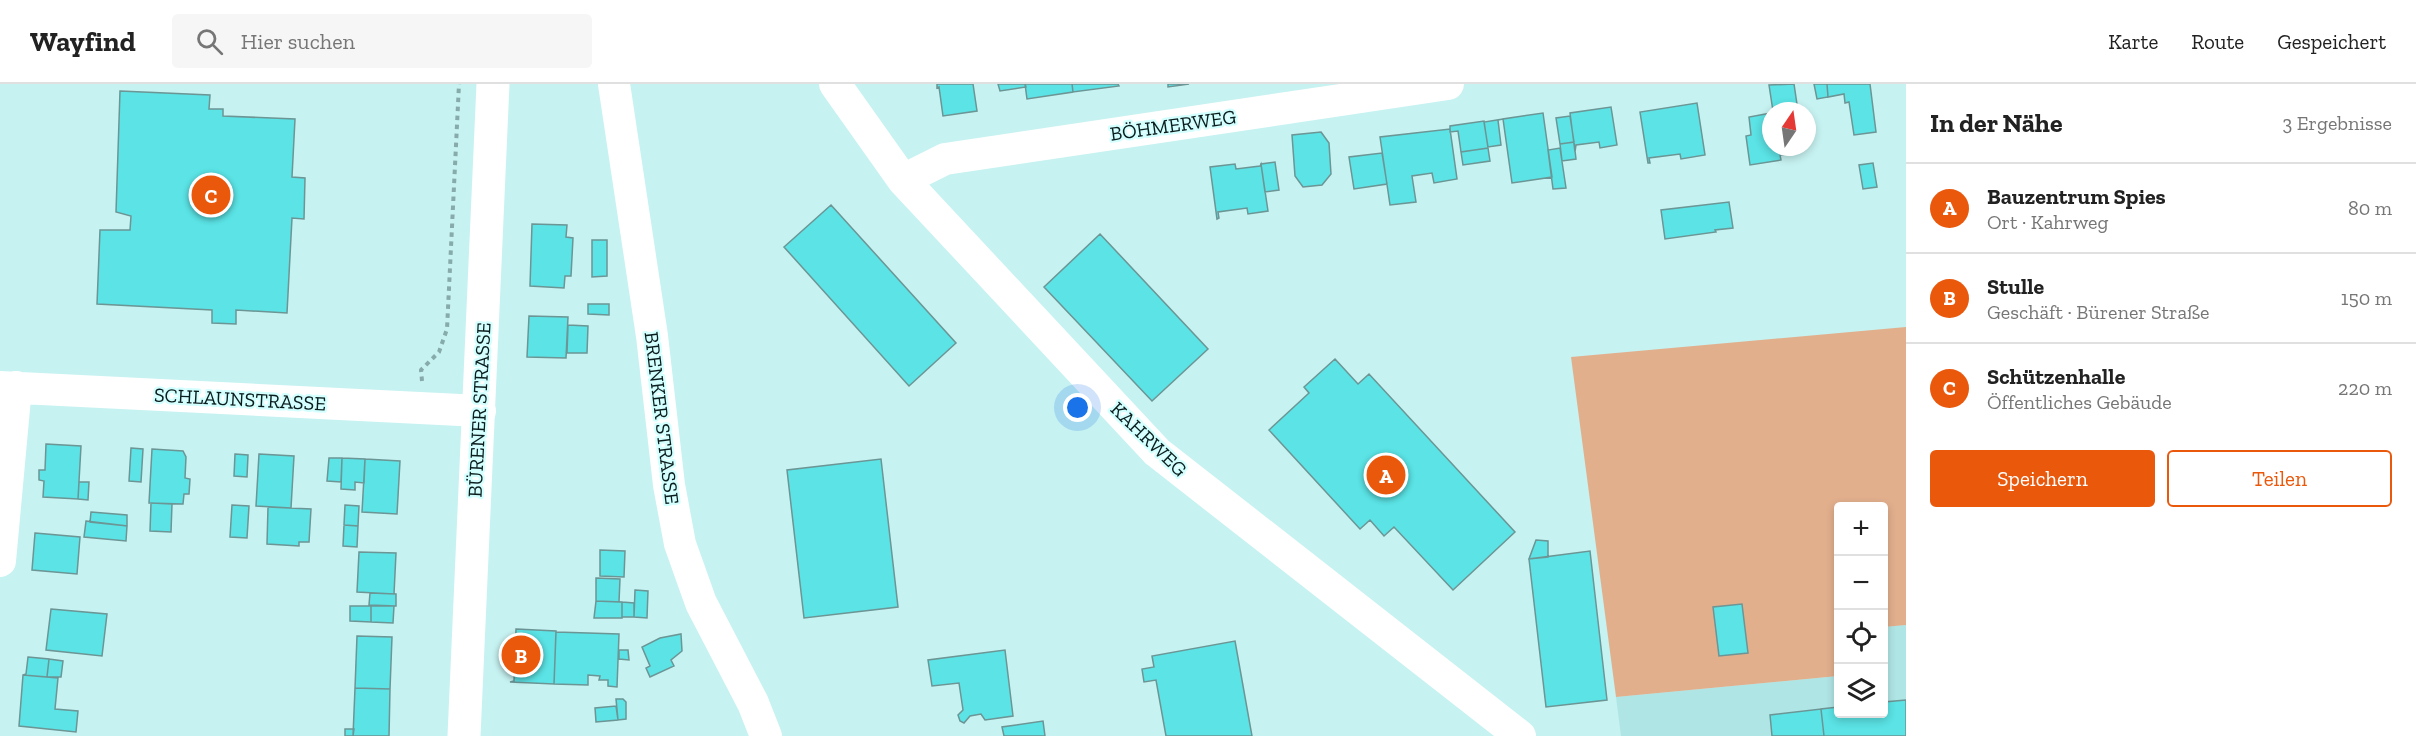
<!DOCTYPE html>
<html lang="de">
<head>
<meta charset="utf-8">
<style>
	body { margin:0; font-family:"Zilla Slab",serif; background:#f6f6f6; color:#222 }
	.controls { position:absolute; right:18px; bottom:18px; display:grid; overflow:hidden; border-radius:6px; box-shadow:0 3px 9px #0003 }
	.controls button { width:54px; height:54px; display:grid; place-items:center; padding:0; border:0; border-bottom:2px solid #e0e0e0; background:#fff; color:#222; font:30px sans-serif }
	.compass { position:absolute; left:1762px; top:18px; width:54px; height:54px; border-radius:50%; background:#fff; box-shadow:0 3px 9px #0003; rotate:13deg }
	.you { position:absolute; left:1078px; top:324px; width:21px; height:21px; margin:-15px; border:4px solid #fff; border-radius:50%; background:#1a73e8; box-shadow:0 0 0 9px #1a73e833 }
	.badge { display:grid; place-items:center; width:39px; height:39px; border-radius:50%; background:#ea580c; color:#fff; font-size:20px; font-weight:700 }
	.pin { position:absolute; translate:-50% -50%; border:3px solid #fff; box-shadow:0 2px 6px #0006 }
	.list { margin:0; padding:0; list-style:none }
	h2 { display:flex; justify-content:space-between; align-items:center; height:78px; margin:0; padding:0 24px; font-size:26px }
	h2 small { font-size:20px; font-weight:400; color:#767676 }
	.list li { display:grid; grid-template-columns:39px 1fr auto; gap:18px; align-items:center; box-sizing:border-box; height:90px; padding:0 24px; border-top:2px solid #e0e0e0 }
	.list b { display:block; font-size:22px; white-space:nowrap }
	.list p { margin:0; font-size:20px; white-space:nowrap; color:#767676 }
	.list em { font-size:20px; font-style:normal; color:#767676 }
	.actions { display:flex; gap:12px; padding:18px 24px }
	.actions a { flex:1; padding:14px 0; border:2px solid #ea580c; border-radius:6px; text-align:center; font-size:21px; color:#ea580c }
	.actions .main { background:#ea580c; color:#fff }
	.icon { flex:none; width:33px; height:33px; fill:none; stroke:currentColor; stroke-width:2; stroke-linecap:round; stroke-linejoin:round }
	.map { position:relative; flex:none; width:1906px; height:652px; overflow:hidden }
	header { display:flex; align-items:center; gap:36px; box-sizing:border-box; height:84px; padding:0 30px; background:#fff; border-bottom:2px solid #e0e0e0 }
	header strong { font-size:28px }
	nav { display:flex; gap:33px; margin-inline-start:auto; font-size:21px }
	.search { width:420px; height:54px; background:#f6f6f6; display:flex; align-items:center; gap:15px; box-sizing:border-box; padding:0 21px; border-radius:6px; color:#767676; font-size:22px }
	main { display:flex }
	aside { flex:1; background:#fff }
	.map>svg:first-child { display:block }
	.built { fill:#b0e5e5 }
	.green { fill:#e2af8d }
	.building { fill:#5be3e5; stroke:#6c9595; stroke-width:1.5 }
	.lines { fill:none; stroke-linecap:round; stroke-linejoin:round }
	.path { stroke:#87aaaa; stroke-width:4; stroke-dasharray:4.5 4.5; stroke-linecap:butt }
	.street { stroke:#fff; stroke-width:32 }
	.secondary { stroke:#fff; stroke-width:33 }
	.labels { text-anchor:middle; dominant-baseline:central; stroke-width:4.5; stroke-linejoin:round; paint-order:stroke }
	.street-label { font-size:20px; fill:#0b1c1c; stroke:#d3ffff }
</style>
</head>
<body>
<header>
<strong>Wayfind</strong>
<div class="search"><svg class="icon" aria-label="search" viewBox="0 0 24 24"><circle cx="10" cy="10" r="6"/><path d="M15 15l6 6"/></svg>Hier suchen</div>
<nav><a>Karte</a><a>Route</a><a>Gespeichert</a></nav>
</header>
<main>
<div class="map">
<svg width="1906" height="652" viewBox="0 0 1906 652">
	<rect width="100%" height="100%" fill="#c6f2f1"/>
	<path class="built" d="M1906,541V652H1621L1616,613L1838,592V630H1884V543Z"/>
	<path class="green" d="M1906,243V541L1884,543V422H1838V592L1616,613L1571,273Z"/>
	<path class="building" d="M937,0H973L977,27L943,32L939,3L937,4Z
		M998,0H1025L1026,3L1000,7Z
		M1025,0H1072L1073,8L1027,15Z
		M1072,0H1118L1119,2L1073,8Z
		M1168,0H1189L1168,3Z
		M1794,0L1798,27H1773L1769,1Z
		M1814,0H1827L1828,13L1817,15Z
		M1827,0H1870L1876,48L1854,51L1849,18L1845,19L1844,10L1828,13Z
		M120,7L210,11L209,25H223V32L295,35L292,93L305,94L304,135L292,134L287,229L236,226V240L212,239V226L97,220L100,146H130L131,132L116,128Z
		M1697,19L1705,71L1681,75L1680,70L1649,74L1650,79H1648L1640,28Z
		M1611,23L1617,61L1600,64L1599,58L1576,61L1575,68L1570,29Z
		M1543,29L1552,93L1512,99L1503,35Z
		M1771,29V63H1795V69L1780,71L1781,76L1750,81L1746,52L1751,51L1749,33Z
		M1570,32L1574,58L1560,60L1556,34Z
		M1503,35L1498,36L1501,61L1488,63L1484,38Z
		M1484,37L1488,64L1461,68L1458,47L1450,48V42Z
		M1450,45L1457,95L1434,99L1432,89L1412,92L1416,118L1390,121L1380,53Z
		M1321,48L1329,59L1331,90L1322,101L1303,103L1295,92L1292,51Z
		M1574,58L1576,75L1562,77L1560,60Z
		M1488,64L1490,77L1463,81L1461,68Z
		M1560,64L1566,104L1553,105L1548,66Z
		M1382,69L1387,100L1354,105L1349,73Z
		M1275,78L1279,106L1265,108L1261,80Z
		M1873,79L1877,103L1863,105L1859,81Z
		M1235,80L1236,85L1260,82L1261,80L1268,127L1248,130L1247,124L1218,128L1219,134L1217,135L1210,83Z
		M1729,118L1733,144L1715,146L1716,148L1665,155L1661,126Z
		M831,121L956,259L909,302L784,163Z
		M532,140L567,141L566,153L573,154L571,192H565L564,204L530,202Z
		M1100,150L1208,265L1152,317L1044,203Z
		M592,156H607V192L592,193Z
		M588,220H609V231L588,230Z
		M529,232L568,233L566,274L527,273Z
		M568,241L588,242L587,269H567Z
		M1335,275L1358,300L1369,290L1515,448L1453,506L1394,443L1384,452L1370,436L1360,445L1269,346L1309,309L1304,303Z
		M46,360L81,362L78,415L43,413L44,397L39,396V386H45Z
		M131,364L143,365L141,398L129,397Z
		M152,365L183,367L186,373L185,394L190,395L189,410H184L183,420L149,419Z
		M235,370L248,371L247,393L234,392Z
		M259,370L294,372L291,424L256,422Z
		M329,374H342L341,398L327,397Z
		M342,374L365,375L364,399L355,398V406L341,405Z
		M365,375L400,377L397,430L362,428Z
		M881,375L898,523L804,534L787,386Z
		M79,398H89L88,416L78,415Z
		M151,419L172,420L171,448L150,447Z
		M232,421L249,422L247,454L230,453Z
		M345,421L359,422L358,442L344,441Z
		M268,423L311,425L309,458H299V462L267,460Z
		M91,428L127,431V442L90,438Z
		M86,437L127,442L126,457L84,453Z
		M344,441L358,442L357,463L343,462Z
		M35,449L80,453L77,490L32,486Z
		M1536,456L1548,457V473L1529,475Z
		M600,466L625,467L624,493L600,492Z
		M1590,467L1607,616L1546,623L1529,475Z
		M359,468L396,469L394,510L357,508Z
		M596,494L620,495L619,518L596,517Z
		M635,506L648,507L647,534L634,533Z
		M370,509L396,510V522L369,521Z
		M596,517L622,518V534H594Z
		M622,518L634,519V533H622Z
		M1742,520L1748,569L1719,572L1713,523Z
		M350,522H371V538L350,537Z
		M371,522H394L393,539L371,538Z
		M51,525L107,530L102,572L46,566Z
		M516,545L556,547L554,600L510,598L514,597Z
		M556,548L619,550L617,603L608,602V596H599L600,592L588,591V601L554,600Z
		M681,550L682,567L671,576L674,582L650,593L646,584L650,582L642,563L660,554Z
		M357,552L392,553L390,605L355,604Z
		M1235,557L1252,652H1166L1156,596L1144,598L1142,585L1154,583L1152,572Z
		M619,566H628L629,576L619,575Z
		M1005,566L1013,632L985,636L981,630L970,632L964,639L960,637L958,631L963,626L959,599L932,602L928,576Z
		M28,573L49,575L47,593L23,591L26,590Z
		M49,575L63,577L61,593H47Z
		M23,591L58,594L55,625L78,627L76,648L19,642Z
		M355,604L390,605L389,652H353Z
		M616,615H623L626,618V635L618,636Z
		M1906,616V652H1824L1821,625L1838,623V630H1884V618Z
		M616,622L618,636L596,638L595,624Z
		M1821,625L1824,652H1772L1770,631Z
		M1043,637L1045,652H1004L1002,643Z
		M345,645H354L353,652H345Z"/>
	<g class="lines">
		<path class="path" d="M422,297L421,286L439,268L447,245L459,0"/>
		<path class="street" d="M614,0L652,252L669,401L680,460L701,519L753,619L766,652
			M835,0L903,96L1157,368L1520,652
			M903,96L945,75L1448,0
			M0,303L480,327
			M0,477L16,303"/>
		<path class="secondary" d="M464,652L493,0"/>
	</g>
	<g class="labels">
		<g class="street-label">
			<text transform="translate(1173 41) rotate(-8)">BÖHMERWEG</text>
			<text transform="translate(240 315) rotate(3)">SCHLAUNSTRASSE</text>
			<text transform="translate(479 326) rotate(-87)">BÜRENER STRASSE</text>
			<text transform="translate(662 334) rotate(83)">BRENKER STRASSE</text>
			<text transform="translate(1149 355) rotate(44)">KAHRWEG</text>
		</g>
	</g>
</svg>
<div class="controls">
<button>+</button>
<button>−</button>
<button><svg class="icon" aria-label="locate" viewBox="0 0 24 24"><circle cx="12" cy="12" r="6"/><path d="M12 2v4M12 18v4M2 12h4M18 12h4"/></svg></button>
<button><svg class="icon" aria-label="layers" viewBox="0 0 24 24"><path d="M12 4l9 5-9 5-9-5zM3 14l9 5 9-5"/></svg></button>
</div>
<svg class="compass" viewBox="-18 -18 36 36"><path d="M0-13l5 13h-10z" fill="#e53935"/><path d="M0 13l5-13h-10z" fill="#767676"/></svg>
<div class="you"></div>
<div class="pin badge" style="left:1386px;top:391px">A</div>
<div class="pin badge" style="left:521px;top:571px">B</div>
<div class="pin badge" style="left:211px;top:111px">C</div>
</div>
<aside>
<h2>In der Nähe<small>3 Ergebnisse</small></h2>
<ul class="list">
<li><span class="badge">A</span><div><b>Bauzentrum Spies</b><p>Ort · Kahrweg</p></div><em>80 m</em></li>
<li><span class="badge">B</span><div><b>Stulle</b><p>Geschäft · Bürener Straße</p></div><em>150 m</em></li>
<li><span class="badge">C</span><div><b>Schützenhalle</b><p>Öffentliches Gebäude</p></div><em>220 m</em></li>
</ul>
<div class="actions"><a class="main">Speichern</a><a>Teilen</a></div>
</aside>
</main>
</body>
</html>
